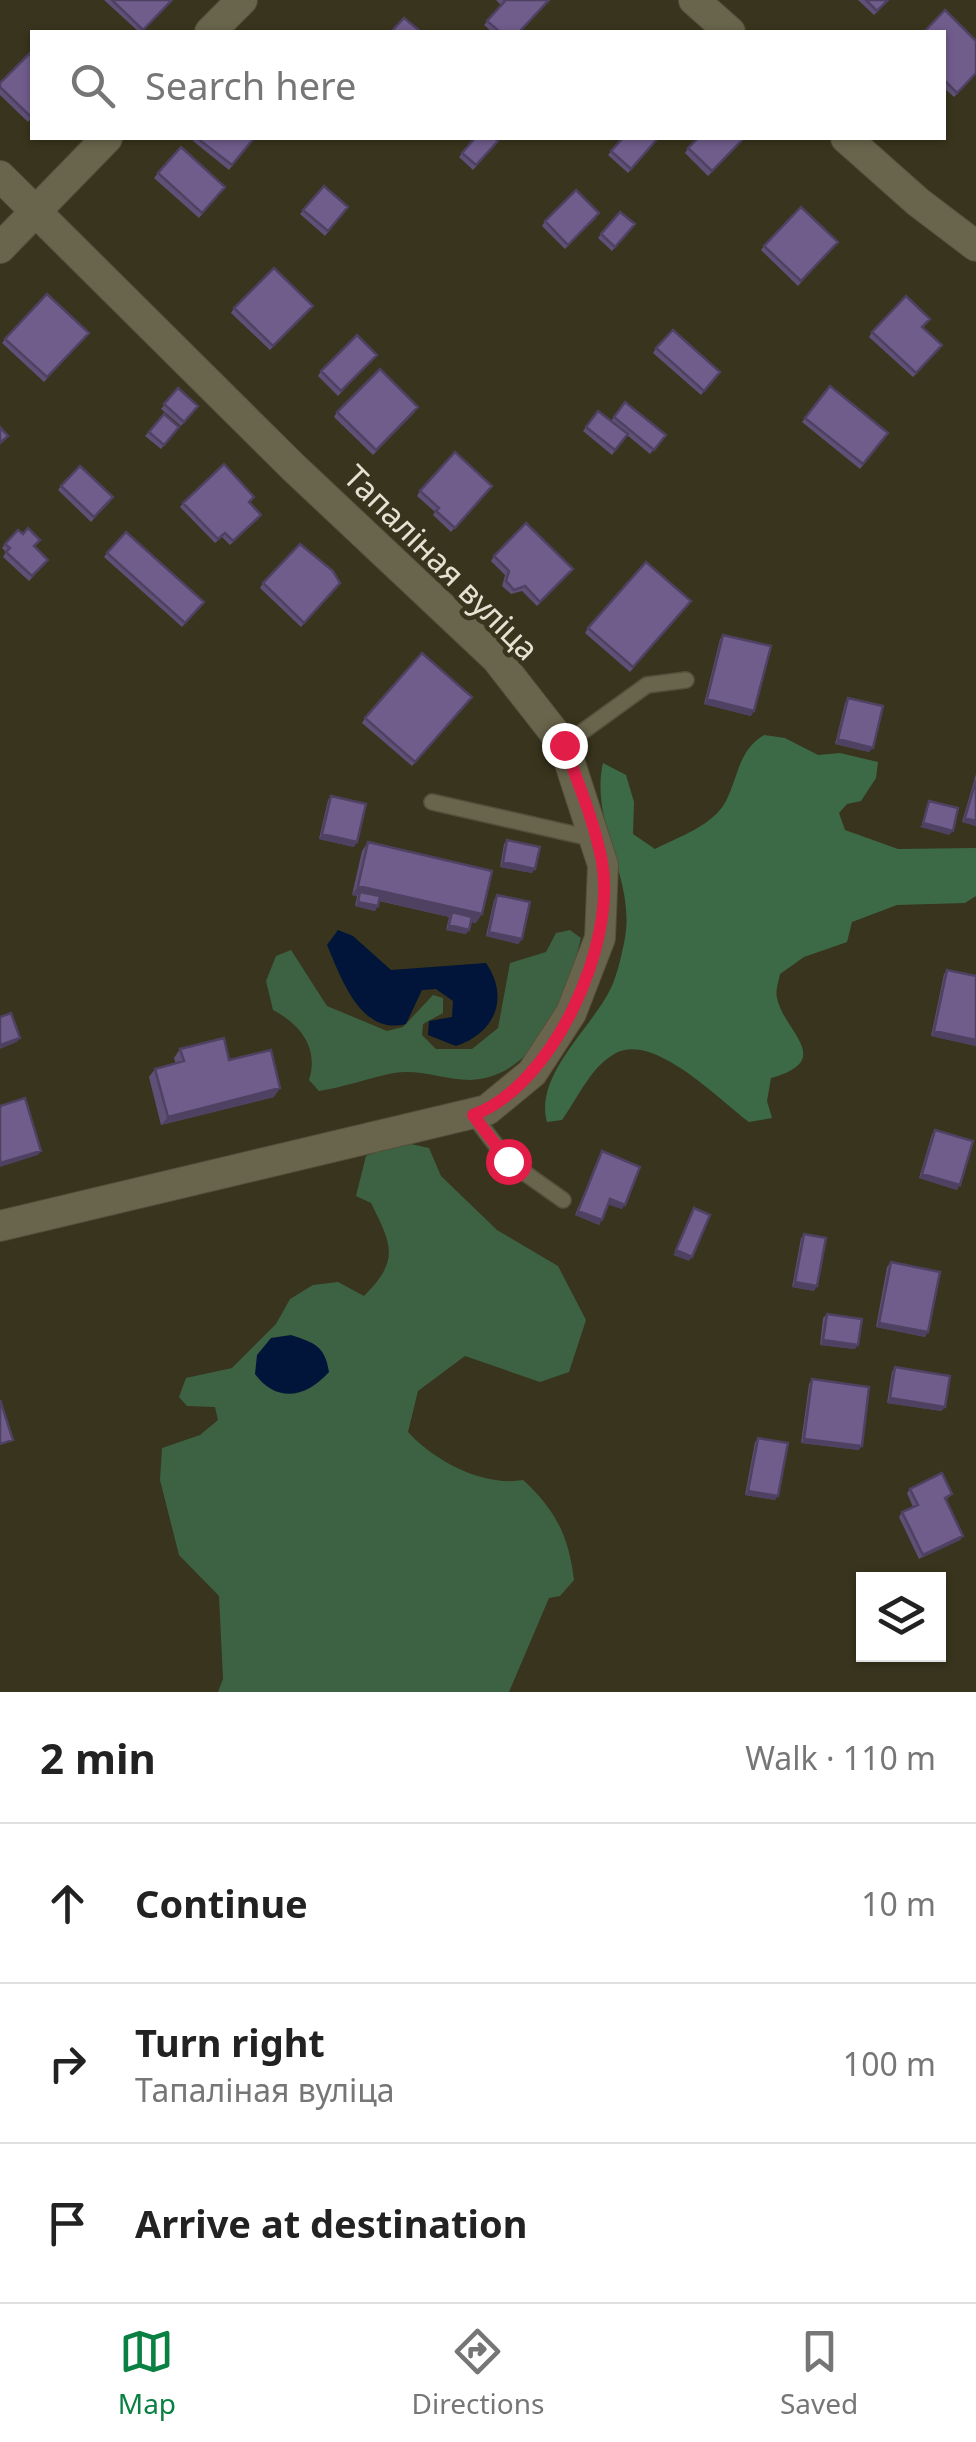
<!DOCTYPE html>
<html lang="en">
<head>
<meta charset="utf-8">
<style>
	body { margin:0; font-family:"Noto Sans",sans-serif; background:#f6f6f6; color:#222 }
	.controls { position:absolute; right:30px; bottom:30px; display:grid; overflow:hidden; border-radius:0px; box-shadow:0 2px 8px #0004 }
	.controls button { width:90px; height:90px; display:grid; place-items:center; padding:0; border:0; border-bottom:2px solid #e0e0e0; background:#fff; color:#222; font:50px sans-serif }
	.stop { position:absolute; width:30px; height:30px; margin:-22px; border:8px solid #e11d48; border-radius:50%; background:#fff }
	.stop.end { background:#e11d48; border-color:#fff; box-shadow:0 2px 10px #0008 }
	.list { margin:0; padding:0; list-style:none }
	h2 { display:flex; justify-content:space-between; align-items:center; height:130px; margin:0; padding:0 40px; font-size:42px }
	h2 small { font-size:32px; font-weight:400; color:#767676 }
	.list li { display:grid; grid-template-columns:65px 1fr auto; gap:30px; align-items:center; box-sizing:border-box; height:160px; padding:0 40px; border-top:2px solid #e0e0e0 }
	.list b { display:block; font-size:38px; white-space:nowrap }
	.list p { margin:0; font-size:32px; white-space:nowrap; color:#767676 }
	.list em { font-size:32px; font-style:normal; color:#767676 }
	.icon { flex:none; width:55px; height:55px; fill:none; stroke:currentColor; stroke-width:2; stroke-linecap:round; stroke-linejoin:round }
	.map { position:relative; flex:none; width:976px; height:1692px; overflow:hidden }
	.search { position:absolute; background:#fff; box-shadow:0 2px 8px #0004; left:30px; right:30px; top:30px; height:110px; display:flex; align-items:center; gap:25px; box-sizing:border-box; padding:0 35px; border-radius:0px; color:#767676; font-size:38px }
	.sheet { height:610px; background:#fff }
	nav { display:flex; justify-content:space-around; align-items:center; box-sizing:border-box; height:140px; border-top:2px solid #e0e0e0; background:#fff; font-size:28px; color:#767676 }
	nav a { display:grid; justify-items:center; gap:5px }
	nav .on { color:#0b8043 }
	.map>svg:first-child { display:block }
	.green { fill:#3d6243 }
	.forest { fill:#3d6a46 }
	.water { fill:#001539 }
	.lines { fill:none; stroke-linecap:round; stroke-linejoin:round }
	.lane-casing { stroke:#534f3b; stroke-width:18 }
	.street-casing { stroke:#534f3b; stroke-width:32 }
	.lane { stroke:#69654c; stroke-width:15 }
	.street { stroke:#69654c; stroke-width:30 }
	.wall { fill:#605078 }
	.shaded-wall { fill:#4e4162 }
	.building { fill:#705d8c; stroke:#4e4162; stroke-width:2.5 }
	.route { stroke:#e11d48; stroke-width:12 }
	.labels { text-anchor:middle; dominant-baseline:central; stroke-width:9; stroke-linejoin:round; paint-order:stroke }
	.street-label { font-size:32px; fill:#e5e2d4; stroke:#38341d }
</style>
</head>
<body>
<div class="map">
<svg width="976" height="1692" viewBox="0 0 976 1692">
	<rect width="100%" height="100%" fill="#38341d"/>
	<path class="green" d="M570,930L581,938C568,993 538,1078 470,1080C445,1080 421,1069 394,1073C369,1078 345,1087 319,1091L309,1080C319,1048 301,1025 273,1010L266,981L276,956L291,950L327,1006L387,1031L403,1027L433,995L443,998V1013L423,1024L422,1035L436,1049H472L498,1028L510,963L546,952L556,933Z
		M402,1142L429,1148L441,1176L497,1230L558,1266L586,1320L569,1372L540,1382L465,1356L418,1391L408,1432C434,1461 484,1487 523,1480C555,1509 569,1536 574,1580L560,1596L549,1598L509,1692H218L223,1679L219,1596L179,1555L160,1480L162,1448L200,1435L218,1420L215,1407L187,1406L179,1397L186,1378L232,1368L276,1324L290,1299L313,1285L338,1282L364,1296C400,1260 392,1245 371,1203L356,1196L366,1156Z"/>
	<path class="forest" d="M764,735L785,738L818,755L840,753L878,762L876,778L861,801L847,804L839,813L845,830L898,849L976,848V896L965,903L897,905L852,922L847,942L804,957L780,974C779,980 775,991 777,998C784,1032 836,1060 771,1078L767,1101L772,1118L749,1122C719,1100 655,1033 616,1053C591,1066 578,1098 562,1120L547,1122C534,1075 592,1028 611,988C617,975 621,958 624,943C638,881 589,824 603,763L626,775L634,802L633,834L655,849C678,837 713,826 726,801C739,775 738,751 764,735Z"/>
	<path class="water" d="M338,930L353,936L391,970L486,963C510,998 495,1033 456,1046L428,1035L429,1021L452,1017L453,1001L436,989L422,990L406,1024C360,1036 341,977 327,945Z
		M291,1335C315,1343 325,1346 329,1372C307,1397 277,1404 255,1374L257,1355L271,1338Z"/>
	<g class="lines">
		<g class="lane-casing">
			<path id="lane" d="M564,745L647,685L686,680
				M432,802L595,839
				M473,1115L508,1161L563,1200"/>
		</g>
		<g class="street-casing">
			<path id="street" d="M694,0L730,32
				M210,32L242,0
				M846,138L918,202L976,246
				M0,176L293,467L496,658L564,745L603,865L600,938L571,1013L532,1073L487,1110L0,1226
				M0,248L107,138"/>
		</g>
		<use href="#lane" class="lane"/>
		<use href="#street" class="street"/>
	</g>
	<path class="wall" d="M104,0H173L142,32H139Z
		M496,0H550L520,32H492L484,25L501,5Z
		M858,0H889L874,15Z
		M944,32L976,74L954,97L944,88Z
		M0,83L32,117L28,122L0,95Z
		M195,138H254L229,170L193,141Z
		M475,138L495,145L473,170L459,157Z
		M623,138H659L628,173L608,155Z
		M739,144L708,176L685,153L688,148Z
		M158,173L225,187L199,218L154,178Z
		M324,186L348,207L325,236L300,214Z
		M596,218L565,249L542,226L545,221Z
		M632,229L612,251L598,238L601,234Z
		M838,242L798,286L761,250L764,246Z
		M234,308L309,310L270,350L231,313Z
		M923,328L938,350L913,377L869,337L872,332Z
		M85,337L44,382L2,343L5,339Z
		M656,348L720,372L701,395L653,353Z
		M377,355L338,396L318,376L321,371Z
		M830,386L888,433L860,469L802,422Z
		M178,388L195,410L181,426L161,409Z
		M625,402L666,435L650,454L627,435L612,455L583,431L598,411L611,421Z
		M337,412H415L373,455L334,417Z
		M164,414L179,427L161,449L145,436Z
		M61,486L110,502L91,522L58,490Z
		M492,486L451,532L433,515L435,512L417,496L420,491Z
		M183,503H250L258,519L230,545L222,537L215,543L180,507Z
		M5,544L35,547L45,564L29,581L3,557L6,552L2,548Z
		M107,553L204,602L182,627L104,557Z
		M494,556L573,569L537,606L522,591L511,594L502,586L505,575L491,561Z
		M263,583L337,588L301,627L260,588Z
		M688,605L630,672L585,633L588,628Z
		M723,635L751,716L704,704L720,639Z
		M848,698L869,752L835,744L845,703Z
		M469,701L412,766L362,723L365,718Z
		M976,774V826L962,822Z
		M331,796L354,847L319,839L328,800Z
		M507,840L532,873L500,867L504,844Z
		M368,842L476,923L471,922L466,934L446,930L449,917L379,901L375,911L355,906L357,896L352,895L362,851Z
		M497,895L522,939L518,944L486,936L494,900Z
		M947,970L976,976V1046L931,1036L944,974Z
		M180,1049L229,1060L274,1097L161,1125L149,1077L155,1069L176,1064L174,1058Z
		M935,1130L957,1190L919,1178L932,1134Z
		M602,1151L622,1209L608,1204L599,1225L575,1215Z
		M804,1234L814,1291L792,1287L801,1238Z
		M891,1262L925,1337L876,1327L887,1267Z
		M827,1314L855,1349L820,1345L823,1318Z
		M895,1367L942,1411L887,1403L892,1372Z
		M812,1379L859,1450L801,1443L809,1384Z
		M758,1438L775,1500L745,1495L755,1442Z
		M910,1489L952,1494L946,1500L963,1536L960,1540L919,1559L899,1517L902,1512L913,1507L907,1493Z"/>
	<path class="shaded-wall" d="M707,699L754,711L751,716L704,704Z
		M838,739L873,748L869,752L835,744Z
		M965,818L976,821V826L962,822Z
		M923,823L953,831L949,835L920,827Z
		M322,834L357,842L354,847L319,839Z
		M503,862L535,869L532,873L500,867Z
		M358,886L482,914L476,923L451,917L452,912L449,917L359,896L360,892L357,896L352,895Z
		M358,902L378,906L375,911L355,906Z
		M449,925L469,930L466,934L446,930Z
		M489,932L522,939L518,944L486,936Z
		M934,1031L976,1040V1046L931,1036Z
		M20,1038L17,1042L0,1049V1045Z
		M280,1088L274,1097L161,1125L168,1117Z
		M41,1151L38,1155L0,1167V1163Z
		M922,1174L960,1185L957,1190L919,1178Z
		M610,1199L625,1205L622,1209L607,1204Z
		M578,1211L602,1220L599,1225L575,1215Z
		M676,1250L692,1257L689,1261L673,1255Z
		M795,1282L817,1286L814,1291L792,1287Z
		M879,1323L928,1332L925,1337L876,1327Z
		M823,1340L858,1345L855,1349L820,1345Z
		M890,1398L945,1407L942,1411L887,1403Z
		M804,1439L862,1446L859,1450L801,1443Z
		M748,1491L778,1496L775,1500L745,1495Z
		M963,1536L960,1540L919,1559L923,1555Z"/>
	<path class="building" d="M112,0H172L143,30Z
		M504,0H549L519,32H500L487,21L505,1Z
		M866,0H888L877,11Z
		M945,10L976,41V73L957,93L944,80V32H924Z
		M404,18L421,32H391Z
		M31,52L32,116L31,117L0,87V83Z
		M197,138H254L232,165Z
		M475,138H494L498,141L476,165L462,153Z
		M623,138H658L631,169L611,151Z
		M698,138H740L742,140L712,171L688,148Z
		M181,147L225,187L202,213L158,173Z
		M324,186L348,207L328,231L303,210Z
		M576,190L599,213L568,245L545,221Z
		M801,207L838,242L801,281L764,246Z
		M620,212L635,224L615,247L601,234Z
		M274,268L313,306L273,346L234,308Z
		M47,294L89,333L47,377L5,339Z
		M906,296L930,319L922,327L942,345L916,373L872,332Z
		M673,330L720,372L704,391L656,348Z
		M357,335L377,355L341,391L321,371Z
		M380,369L418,407L376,450L337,412Z
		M830,386L888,433L863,464L805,418Z
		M178,388L198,406L184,422L164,404Z
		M625,402L666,435L654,450L614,417Z
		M598,411L628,434L615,450L586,427Z
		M164,414L179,427L164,445L149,432Z
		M0,427L8,436L0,443Z
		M455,452L492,486L455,528L436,511L439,508L420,491Z
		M224,464L254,497L249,502L261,515L233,541L225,533L218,539L183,503Z
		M80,466L113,497L94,517L61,486Z
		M526,523L573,569L540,602L525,586L514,590L506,581L509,571L494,556Z
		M28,528L40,540L34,546L48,560L32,576L6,552L10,548L5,544L18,530L23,534Z
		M126,532L204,602L185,623L107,553Z
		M300,544L333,571L340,583L304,623L263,583Z
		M646,562L691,601L633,667L588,628Z
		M723,635L771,646L754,711L707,699Z
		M422,653L472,697L415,762L365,718Z
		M848,698L883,706L873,748L838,739Z
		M976,780V821L965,818Z
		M331,796L366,804L357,842L322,834Z
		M929,801L958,808L953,831L923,823Z
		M507,840L540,847L535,869L503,862Z
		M368,842L492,871L482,914L358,886Z
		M360,892L380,896L378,906L358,902Z
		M497,895L530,902L522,939L489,932Z
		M452,912L472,917L469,930L449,925Z
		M947,970L976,976V1040L934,1031Z
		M11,1013L20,1038L0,1045V1017Z
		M224,1038L229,1060L271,1050L280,1088L168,1117L155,1069L184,1061L180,1049Z
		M25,1098L41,1151L0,1163V1106Z
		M935,1130L973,1141L960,1185L922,1174Z
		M602,1151L640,1167L625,1205L610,1199L602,1220L578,1211Z
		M694,1208L710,1215L692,1257L676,1250Z
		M804,1234L826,1238L817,1286L795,1282Z
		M891,1262L940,1272L928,1332L879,1323Z
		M827,1314L862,1319L858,1345L823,1340Z
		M895,1367L950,1376L945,1407L890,1398Z
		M812,1379L869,1387L862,1446L804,1439Z
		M0,1400L13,1440L0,1444Z
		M758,1438L788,1443L778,1496L748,1491Z
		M942,1473L952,1494L945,1498L963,1536L923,1555L902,1512L918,1505L910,1489Z"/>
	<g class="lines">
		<path class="route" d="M508,1161L473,1115C553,1086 617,944 602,862C595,823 578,783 564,745"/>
	</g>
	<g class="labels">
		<g class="street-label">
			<text transform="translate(442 562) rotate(45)">Тапаліная вуліца</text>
		</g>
	</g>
</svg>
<div class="controls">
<button><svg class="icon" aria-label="layers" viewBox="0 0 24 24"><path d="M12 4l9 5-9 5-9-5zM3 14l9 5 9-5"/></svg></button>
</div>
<div class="stop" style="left:508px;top:1161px"></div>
<div class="stop end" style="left:564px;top:745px"></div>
<div class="search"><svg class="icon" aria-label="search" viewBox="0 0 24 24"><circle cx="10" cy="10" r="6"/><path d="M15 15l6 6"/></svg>Search here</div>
</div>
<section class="sheet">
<h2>2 min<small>Walk · 110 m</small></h2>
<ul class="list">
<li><svg class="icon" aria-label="ahead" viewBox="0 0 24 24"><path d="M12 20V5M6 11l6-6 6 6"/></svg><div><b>Continue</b></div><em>10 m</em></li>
<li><svg class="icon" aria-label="right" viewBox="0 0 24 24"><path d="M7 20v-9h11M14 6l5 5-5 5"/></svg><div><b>Turn right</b><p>Тапаліная вуліца</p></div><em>100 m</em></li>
<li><svg class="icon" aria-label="arrive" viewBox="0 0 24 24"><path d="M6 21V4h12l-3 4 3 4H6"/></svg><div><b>Arrive at destination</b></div></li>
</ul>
</section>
<nav>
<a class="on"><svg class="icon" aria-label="map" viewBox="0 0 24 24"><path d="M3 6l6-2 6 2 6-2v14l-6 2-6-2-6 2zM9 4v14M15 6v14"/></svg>Map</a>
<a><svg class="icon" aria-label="directions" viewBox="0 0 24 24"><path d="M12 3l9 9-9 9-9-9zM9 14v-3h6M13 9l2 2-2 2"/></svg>Directions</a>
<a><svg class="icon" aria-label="saved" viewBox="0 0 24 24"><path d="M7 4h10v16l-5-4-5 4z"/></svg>Saved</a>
</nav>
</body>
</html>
